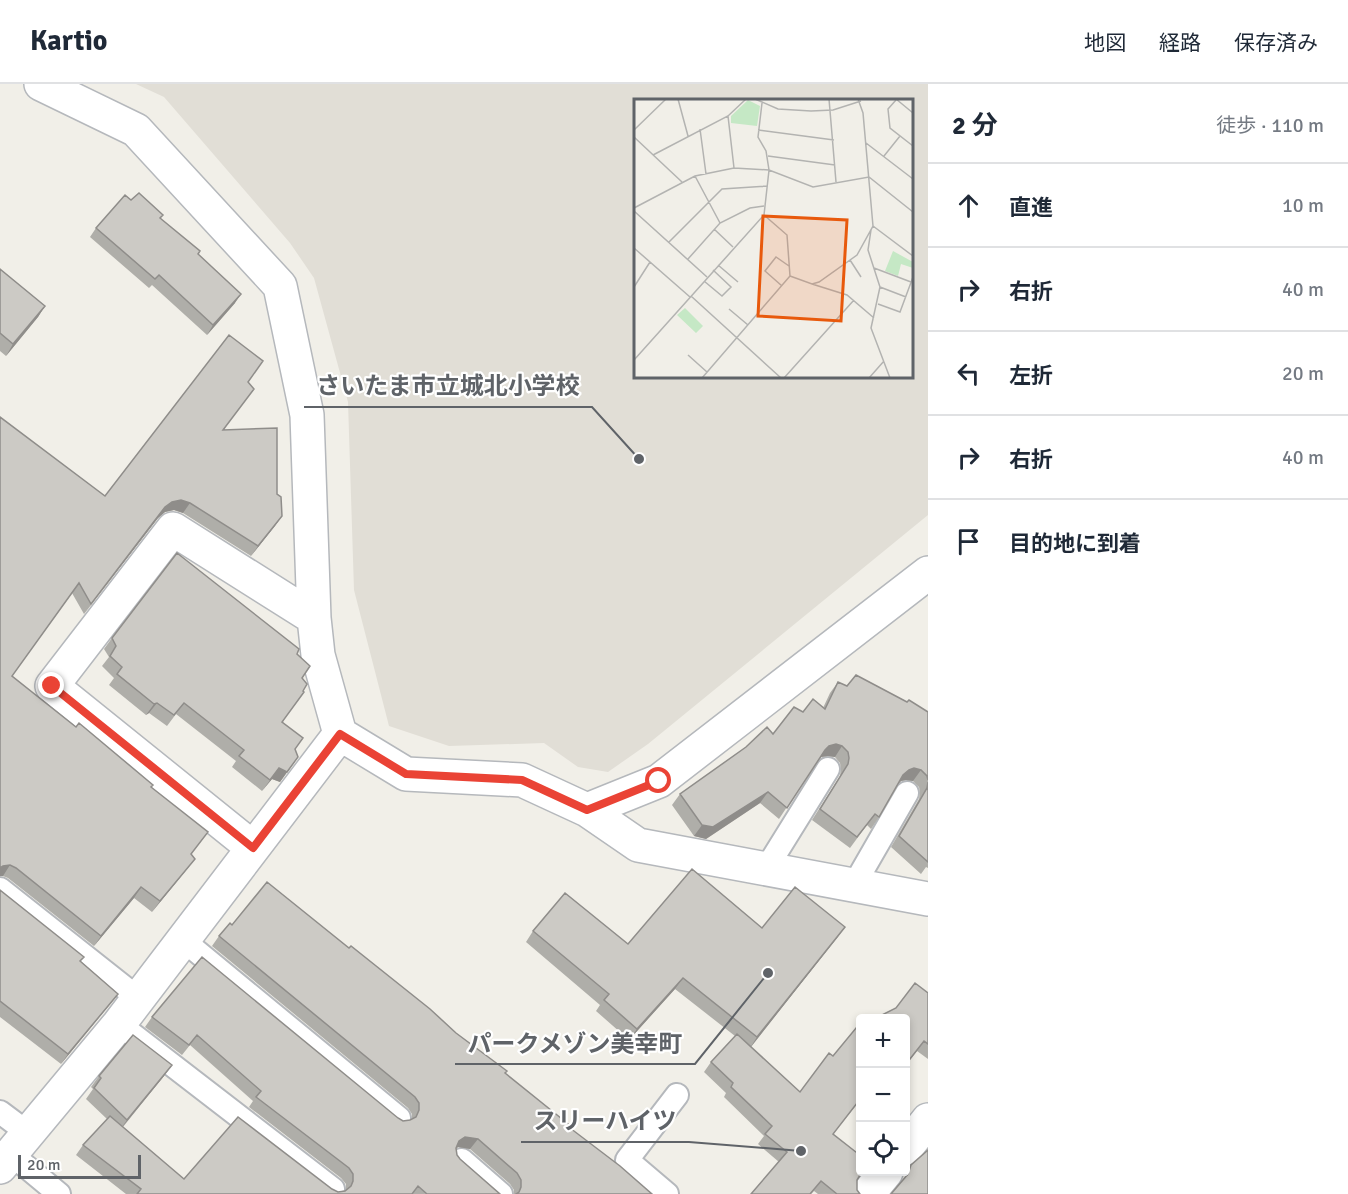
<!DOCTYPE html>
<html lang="ja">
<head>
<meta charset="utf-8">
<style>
	body { margin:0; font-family:Signika,"Noto Sans JP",sans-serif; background:#f6f6f7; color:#1f2937 }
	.controls { position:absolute; right:18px; bottom:18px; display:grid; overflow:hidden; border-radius:6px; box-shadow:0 3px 9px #0003 }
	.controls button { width:54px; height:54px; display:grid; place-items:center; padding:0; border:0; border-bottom:2px solid #e0e1e3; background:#fff; color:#1f2937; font:30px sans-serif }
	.scale { position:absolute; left:18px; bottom:15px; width:123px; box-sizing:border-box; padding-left:6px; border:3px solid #5f6368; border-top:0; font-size:16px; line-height:21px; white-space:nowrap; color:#5f6368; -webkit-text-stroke:4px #fff; paint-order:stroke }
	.stop { position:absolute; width:18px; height:18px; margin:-14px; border:4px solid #ea4335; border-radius:50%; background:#fff }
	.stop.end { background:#ea4335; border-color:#fff; box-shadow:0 2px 6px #0008 }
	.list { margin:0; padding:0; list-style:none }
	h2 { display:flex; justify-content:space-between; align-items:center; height:78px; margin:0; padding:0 24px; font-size:26px }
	h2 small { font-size:20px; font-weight:400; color:#747a83 }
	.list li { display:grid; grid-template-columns:39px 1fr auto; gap:18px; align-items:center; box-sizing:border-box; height:84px; padding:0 24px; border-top:2px solid #e0e1e3 }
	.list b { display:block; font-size:22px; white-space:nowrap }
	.list em { font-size:20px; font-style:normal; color:#747a83 }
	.icon { flex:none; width:33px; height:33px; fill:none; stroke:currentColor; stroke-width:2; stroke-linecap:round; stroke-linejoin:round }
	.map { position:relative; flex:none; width:928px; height:1110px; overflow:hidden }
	header { display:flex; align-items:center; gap:36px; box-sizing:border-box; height:84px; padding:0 30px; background:#fff; border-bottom:2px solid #e0e1e3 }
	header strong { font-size:28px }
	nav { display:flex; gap:33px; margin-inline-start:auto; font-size:21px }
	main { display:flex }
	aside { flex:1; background:#fff }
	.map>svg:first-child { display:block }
	.education { fill:#e1ded6; fill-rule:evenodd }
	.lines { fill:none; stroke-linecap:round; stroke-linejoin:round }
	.lane-casing { stroke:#b5b8bc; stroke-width:26 }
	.street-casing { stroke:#b5b8bc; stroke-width:36 }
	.lane { stroke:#fff; stroke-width:22 }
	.street { stroke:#fff; stroke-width:33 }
	.wall { fill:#afaea9 }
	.shaded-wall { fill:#8f8d8a }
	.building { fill:#cccac5; stroke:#8f8d8a; stroke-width:1.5 }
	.route { stroke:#ea4335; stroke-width:8 }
	.inset-road { fill:none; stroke:#b3b3b1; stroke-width:1.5 }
	.view { fill:#e8590c; fill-opacity:0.15; stroke:#e8590c; stroke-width:3 }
	.inset-edge { fill:none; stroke:#5f6368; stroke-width:3 }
	.leader { fill:none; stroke:#5f6368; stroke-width:2 }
	.callout-dot { fill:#5f6368; stroke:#fff; stroke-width:2 }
	.callout-label { font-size:24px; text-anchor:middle; font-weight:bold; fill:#5f6368; stroke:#fff; stroke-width:4.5; stroke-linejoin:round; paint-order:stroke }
</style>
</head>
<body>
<header>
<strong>Kartio</strong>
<nav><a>地図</a><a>経路</a><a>保存済み</a></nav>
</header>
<main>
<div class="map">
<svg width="928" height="1110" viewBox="0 0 928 1110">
	<rect width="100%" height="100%" fill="#f1efe8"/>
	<path class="education" d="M136,0H928V431L648,660L608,688L578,683L544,659L449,662L389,642L354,506L348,318L314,194L290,159L164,13ZM636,16H912V292H636Z"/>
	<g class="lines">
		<g class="lane-casing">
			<path id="lane" d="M766,785L828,685
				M854,801L907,709
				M0,805L139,915
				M183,856L399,1034
				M119,940L333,1105
				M0,1028L28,1049
				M11,1070L59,1110
				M462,1076L501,1110
				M667,1110L627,1076L677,1011"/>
		</g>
		<g class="street-casing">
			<path id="street" d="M41,0L136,46L280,202L307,331L314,534L318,571L340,650L406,690L522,696L587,726L659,697L928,489
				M587,726L638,761L928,815
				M253,764L52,602L173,445L314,534
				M906,1064L928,1036
				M0,1083L119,940L340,650
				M868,1110L886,1088"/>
		</g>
		<use href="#lane" class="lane"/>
		<use href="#street" class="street"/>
	</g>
	<path class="wall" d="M160,134L198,170L235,219L207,251L152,201L149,204L90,153L96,144Z
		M0,185L45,222L38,233L6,272L0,267Z
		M248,298L224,346L277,410L282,432L251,472L183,429L174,426L165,428L158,434L84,530L72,509L12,592L151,704L191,771L187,785L152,828L134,814L94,862L8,794L3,792L0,333L105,412Z
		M112,554L297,570L302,594L283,638L298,673L280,698L272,695L262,707L232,683L236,677L176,630L167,642L149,629L146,631L109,601L114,594L102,582L109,573L104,565Z
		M838,598L847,602L928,628V784L926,783L921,790L891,763L919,715L920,708L919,703L913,697L906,696L901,697L899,699L879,733L871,745L867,741L850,764L812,736L840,692L841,685L840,679L835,673L828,672L821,673L818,676L779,735L760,719L706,755L694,752L672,721L680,710L773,650L803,628L823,624L830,609Z
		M0,806L118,910L110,920L61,980L0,933Z
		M845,843L751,963L800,1008L833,972L861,938V1015L833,1050L857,1096V1106L860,1110H818L814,1107L811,1110H751L779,1078L758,1060L764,1052L724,1013L726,1009L704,988L711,978L735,952L675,905L629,956L596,927L600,921L526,858L533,847L628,860L762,844Z
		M219,852L456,949L570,1044L652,1110H514V1106L510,1100L470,1065L458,1063L456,1065L457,1071L460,1075L500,1110H126L76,1071L83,1061L107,1035L86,1015L93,1005L91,1003L99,992H164L123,1043L184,1095L332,1105L338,1108L346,1106V1100L341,1094L249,1023L253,1017L190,961L182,971L145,943L152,933L403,1037L410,1036L412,1035V1030L408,1024L212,862Z
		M928,909V975L917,967L906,981V934L882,931Z"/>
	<path class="shaded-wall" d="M241,210L235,219L207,251L213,241Z
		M45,222L38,233L6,272L13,260Z
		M181,416L190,419L183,429L174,426L165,428L158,434L84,530L165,423L172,418Z
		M282,432L275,442L251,472L258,462Z
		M157,619L149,629L146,631L154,620Z
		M836,660L842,662L835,673L828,672L821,673L817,677L825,666L829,662Z
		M298,673L280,698L272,695L262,707L279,684Z
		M914,684L921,686L913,697L906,696L901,697L896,702L903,691L909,686Z
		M768,708L760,719L706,755L694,752L702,741Z
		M195,775L187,785L152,828L160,817Z
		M10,781L3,792H0V784L3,782Z
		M141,803L134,814L94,862L101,852Z
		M845,843L837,854L750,964L757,953Z
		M683,894L675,905L629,956L637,945Z
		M118,910L110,920L61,980L68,970Z
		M172,981L164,992L119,1047L127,1036Z
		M465,1053L478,1055L470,1065L458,1063L452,1068L459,1057Z"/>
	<path class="building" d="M139,109L163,131L160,134L200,167L198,170L241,210L213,241L159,191L155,195L96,144L125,111L131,116Z
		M0,185L45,222L13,260L0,249Z
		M229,251L263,277L248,298L254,305L223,346L277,344V410L281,413L282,432L258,462L190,419L181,416L172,418L165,423L91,520L79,499L12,592L76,643L79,639L153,701L151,703L208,748L191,770L195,775L160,817L141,803L101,852L16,784L10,781L3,782L0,784V333L105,412Z
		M177,469L299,565L297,570L310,582L302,594L307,600L303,607L304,608L282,638L303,654L295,665L298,673L287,688L279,684L270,696L239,672L244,666L184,619L174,631L157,619L154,620L117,590L122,583L110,572L116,562L112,554Z
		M856,591L907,618L909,616L928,628V696L927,692L921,686L914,684L909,686L903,691L879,733L875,730L857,753L820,725L848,680L849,674L848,668L842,662L836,660L829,662L825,666L787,724L768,708L713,743L702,741L680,710L746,663L767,643L773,650L794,623L803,628L813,615L825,625L838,598L847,602Z
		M928,698V778L899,752L927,704Z
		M692,785L762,844L795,803L845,843L757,953L683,894L637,945L604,916L609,910L533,847L565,809L628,860Z
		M267,798L349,864L351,862L430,925L456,949L507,987L505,989L572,1043L570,1044L620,1082L652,1110H516L519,1108L521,1103V1096L517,1089L478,1055L465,1053L459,1057L456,1064L457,1071L460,1075L500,1110H427L418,1102L412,1110H137L141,1105L83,1061L110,1032L184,1095L238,1033L332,1105L338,1108L345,1107L351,1102L353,1097V1090L349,1084L256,1013L261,1007L197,951L189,961L152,933L202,873L398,1034L403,1037L410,1036L416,1033L419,1026V1019L415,1013L219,852L230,839L232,841Z
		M0,806L84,873L80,877L118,910L68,970L0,917Z
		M915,899L928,909V960L924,957L906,980V934H864L866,932L882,931L896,924Z
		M861,938V1014L833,1050L861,1072V1088H862L857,1096V1106L860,1110H837L821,1097L810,1110H751L787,1068L765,1050L772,1042L731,1003L733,999L711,978L737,950L800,1008L829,969L833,972Z
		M133,951L172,981L127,1036L94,1004L101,994L99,992Z
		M928,1066V1110H891L908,1090L911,1081Z"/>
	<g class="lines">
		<path class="route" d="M52,602L253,764L340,650L406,690L522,696L587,726L659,697"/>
	</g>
	<g transform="translate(634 15)">
		<rect width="279" height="279" fill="#f1efe8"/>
		<path d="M114,1L126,7L123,27L97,24V17ZM259,152L279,163V169L267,165L264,177L251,172ZM51,209L69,227L62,234L43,216Z" fill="#c5e8c5"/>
		<path class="inset-road" d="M44,0L54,37M121,0L144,10L177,12L199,11L227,2M195,0L202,83M262,0L279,14M262,1L254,10L256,29L279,47M128,4L124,38L132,52L135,71L130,116M94,17L100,69M66,30L72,75M0,31L32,0M124,31L200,41M0,38L48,83M232,44L279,80M19,56L94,17L112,0M134,57L201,66M250,57L266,37M61,77L86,124M0,109L61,77L100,69L135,71L179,88L235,78L279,113M0,112L73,178M130,116L153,136L156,177M239,127L279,157M80,130L99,148M237,131L234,151L246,188L237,229L256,279M35,143L88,90L133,87M0,149L56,198M54,160L86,124L116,109L130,107M216,161L227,178M84,166L104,183M240,169L277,183M156,177L178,185L185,183L223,156L239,127L229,14L224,0M70,182L88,197L97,188L79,171M178,185L213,196L240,219M148,187L131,172L142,158L155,167M0,188L16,163M246,188L272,198M57,197L147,279M244,205L266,213L279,178M95,210L114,226M54,256L73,273M0,261L130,116M68,279L156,177M150,279L220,201M235,279L250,262"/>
		<path class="view" d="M129,117L213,121L207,222L124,217Z"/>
		<rect width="279" height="279" class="inset-edge"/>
	</g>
	<path class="leader" d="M639 375L592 323H304M768 889L695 980H455M801 1067L689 1058H521"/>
	<g class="callout-dot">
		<circle cx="639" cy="375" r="6"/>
		<circle cx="768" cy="889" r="6"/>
		<circle cx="801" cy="1067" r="6"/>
	</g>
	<g class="callout-label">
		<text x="448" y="310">さいたま市立城北小学校</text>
		<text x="575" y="968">パークメゾン美幸町</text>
		<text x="605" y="1045">スリーハイツ</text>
	</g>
</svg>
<div class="controls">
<button>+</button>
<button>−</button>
<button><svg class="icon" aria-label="locate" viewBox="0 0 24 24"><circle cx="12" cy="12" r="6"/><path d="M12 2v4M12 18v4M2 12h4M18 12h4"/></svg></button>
</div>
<div class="scale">20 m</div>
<div class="stop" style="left:659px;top:697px"></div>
<div class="stop end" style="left:52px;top:602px"></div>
</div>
<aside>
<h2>2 分<small>徒歩 · 110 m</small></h2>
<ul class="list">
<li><svg class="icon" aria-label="ahead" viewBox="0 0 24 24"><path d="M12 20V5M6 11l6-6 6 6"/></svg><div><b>直進</b></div><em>10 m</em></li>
<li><svg class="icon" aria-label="right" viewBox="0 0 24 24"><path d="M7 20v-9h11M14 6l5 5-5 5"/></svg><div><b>右折</b></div><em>40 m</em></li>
<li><svg class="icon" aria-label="left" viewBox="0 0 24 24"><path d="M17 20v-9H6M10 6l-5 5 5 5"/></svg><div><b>左折</b></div><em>20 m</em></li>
<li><svg class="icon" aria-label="right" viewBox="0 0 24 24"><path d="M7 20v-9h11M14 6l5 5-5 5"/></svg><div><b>右折</b></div><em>40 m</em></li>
<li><svg class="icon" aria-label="arrive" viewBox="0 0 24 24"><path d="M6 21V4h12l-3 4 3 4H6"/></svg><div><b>目的地に到着</b></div></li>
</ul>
</aside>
</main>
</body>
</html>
